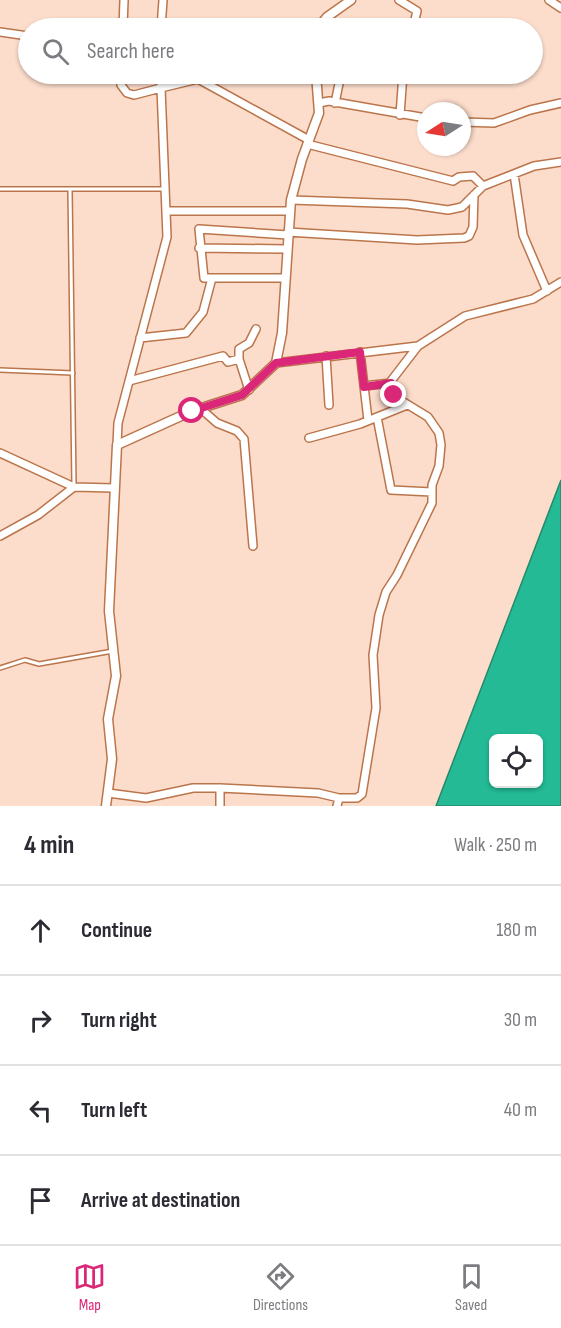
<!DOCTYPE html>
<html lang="en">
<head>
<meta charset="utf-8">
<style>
	body { margin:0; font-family:"Sofia Sans Condensed",sans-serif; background:#f7f7f7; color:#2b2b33 }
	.controls { position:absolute; right:18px; bottom:18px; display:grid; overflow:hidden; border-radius:9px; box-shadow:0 2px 4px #0004 }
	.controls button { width:54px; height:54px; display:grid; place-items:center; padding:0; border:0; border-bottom:2px solid #e1e1e2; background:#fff; color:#2b2b33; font:30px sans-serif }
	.compass { position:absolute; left:417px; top:102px; width:54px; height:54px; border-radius:50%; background:#fff; box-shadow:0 2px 4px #0004; rotate:258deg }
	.stop { position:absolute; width:18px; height:18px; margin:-14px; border:4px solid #db2777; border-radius:50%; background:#fff }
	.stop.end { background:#db2777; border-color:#fff; box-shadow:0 2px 6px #0008 }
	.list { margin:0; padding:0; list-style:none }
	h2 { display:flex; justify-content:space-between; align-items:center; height:78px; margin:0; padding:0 24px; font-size:26px }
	h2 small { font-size:20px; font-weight:400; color:#7c7c81 }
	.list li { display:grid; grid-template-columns:39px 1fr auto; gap:18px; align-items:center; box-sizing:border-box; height:90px; padding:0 24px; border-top:2px solid #e1e1e2 }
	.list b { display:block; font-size:22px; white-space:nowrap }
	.list em { font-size:20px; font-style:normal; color:#7c7c81 }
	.icon { flex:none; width:33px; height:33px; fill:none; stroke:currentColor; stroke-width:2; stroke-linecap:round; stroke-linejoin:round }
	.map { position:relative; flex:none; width:561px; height:806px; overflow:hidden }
	.search { position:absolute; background:#fff; box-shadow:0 2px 4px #0004; left:18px; right:18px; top:18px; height:66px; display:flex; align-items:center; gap:15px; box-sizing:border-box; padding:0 21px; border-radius:33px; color:#7c7c81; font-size:22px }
	.sheet { height:438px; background:#fff }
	nav { display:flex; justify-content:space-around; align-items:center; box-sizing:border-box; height:84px; border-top:2px solid #e1e1e2; background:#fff; font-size:16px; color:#7c7c81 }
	nav a { display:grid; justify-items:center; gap:3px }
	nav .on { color:#db2777 }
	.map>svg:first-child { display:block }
	.water { fill:#23ba95; stroke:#27886a; stroke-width:1.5; fill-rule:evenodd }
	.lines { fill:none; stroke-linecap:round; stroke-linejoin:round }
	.service-casing { stroke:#bb754b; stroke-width:6 }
	.minor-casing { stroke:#bb754b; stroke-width:10 }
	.tertiary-casing { stroke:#bb754b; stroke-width:11 }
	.service { stroke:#fff; stroke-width:3 }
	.minor { stroke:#fff; stroke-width:7 }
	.tertiary { stroke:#fff; stroke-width:8 }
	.route { stroke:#db2777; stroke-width:8 }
</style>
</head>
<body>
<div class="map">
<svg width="561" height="806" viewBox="0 0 561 806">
	<rect width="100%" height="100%" fill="#fcddcc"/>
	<path class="water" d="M561,480V806H436ZM494,738H538V784H494Z"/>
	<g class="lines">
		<g class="service-casing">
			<path id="service" d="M0,189H164
				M70,190L74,485
				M0,370L73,373
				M0,668L25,660L39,664L113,651"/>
		</g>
		<g class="minor-casing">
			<path id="minor" d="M399,0L417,11L413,28
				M549,0L561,8
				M123,28L124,0
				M161,28L163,0
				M364,28L413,26
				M0,32L28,36
				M161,74V88L198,79L309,140
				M319,103L329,101L426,118
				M335,103L341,74
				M400,115L403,74
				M462,122L494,123L530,110L561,103
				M307,144L453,181L459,177L473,176L483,186L534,166L561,162
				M514,174L523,235L547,291
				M291,200L407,204L448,210L462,207L483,186
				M167,211H290
				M288,232L417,240L464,238L469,236L473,227L474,195
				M199,248L287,249
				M212,278H204L199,229L288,235
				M140,338L186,333L203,312L212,278H285
				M360,352L364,386
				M326,356L329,405
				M276,363L418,346L465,316L533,299L561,282
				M129,381L223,356L228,362L239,359
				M249,390L239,359V349L249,343L256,329
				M200,408L217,423L237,431L244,439L253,546
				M377,417L391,490L432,492
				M368,420L364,386L391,383
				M309,438L360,424L407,405
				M117,445L118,423L167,237L161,88L134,95L127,93L121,85L120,74
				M0,453L74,487
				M0,536L38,515L74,487L113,488
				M220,788V806
				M108,793L146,798L193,788H220L318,793L339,798
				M337,806L339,798H357L362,794L376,708L373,655L379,615L386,592L397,575L432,503V485L439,466L441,445L439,433L428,417L397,398L390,388L391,381L418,346"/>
		</g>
		<g class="tertiary-casing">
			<path id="tertiary" d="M318,28L327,17L351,0
				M106,806L112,759L108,719L116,676L109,611L117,445L192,411L242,395L276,363L282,333L291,200L302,159L319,113L316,74"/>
		</g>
		<use href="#service" class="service"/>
		<use href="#minor" class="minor"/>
		<use href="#tertiary" class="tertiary"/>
	</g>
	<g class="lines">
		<path class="route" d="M192,411L242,395L276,363L360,352L364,387L391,383L394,395"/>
	</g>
</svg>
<div class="controls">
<button><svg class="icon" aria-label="locate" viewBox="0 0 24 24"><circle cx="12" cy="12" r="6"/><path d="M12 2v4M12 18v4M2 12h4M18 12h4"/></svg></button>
</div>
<svg class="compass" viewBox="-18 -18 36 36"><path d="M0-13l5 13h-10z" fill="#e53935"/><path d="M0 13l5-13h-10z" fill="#7c7c81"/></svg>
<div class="stop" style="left:192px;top:411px"></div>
<div class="stop end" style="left:394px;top:395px"></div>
<div class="search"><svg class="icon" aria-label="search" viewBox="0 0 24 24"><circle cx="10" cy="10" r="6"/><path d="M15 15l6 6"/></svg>Search here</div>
</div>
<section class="sheet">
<h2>4 min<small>Walk · 250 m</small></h2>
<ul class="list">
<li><svg class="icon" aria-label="ahead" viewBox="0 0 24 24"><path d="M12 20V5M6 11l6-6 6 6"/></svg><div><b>Continue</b></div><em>180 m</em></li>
<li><svg class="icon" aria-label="right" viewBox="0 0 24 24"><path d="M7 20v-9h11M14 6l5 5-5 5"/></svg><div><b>Turn right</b></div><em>30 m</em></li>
<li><svg class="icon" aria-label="left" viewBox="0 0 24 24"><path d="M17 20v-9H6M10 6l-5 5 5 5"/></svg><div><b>Turn left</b></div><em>40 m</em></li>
<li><svg class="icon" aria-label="arrive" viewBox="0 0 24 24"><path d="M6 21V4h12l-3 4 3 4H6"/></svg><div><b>Arrive at destination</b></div></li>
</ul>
</section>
<nav>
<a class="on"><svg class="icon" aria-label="map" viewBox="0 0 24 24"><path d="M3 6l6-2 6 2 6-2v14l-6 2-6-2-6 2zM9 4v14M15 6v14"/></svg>Map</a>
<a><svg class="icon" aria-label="directions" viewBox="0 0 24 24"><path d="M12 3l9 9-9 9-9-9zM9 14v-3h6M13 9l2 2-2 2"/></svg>Directions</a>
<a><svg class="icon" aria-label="saved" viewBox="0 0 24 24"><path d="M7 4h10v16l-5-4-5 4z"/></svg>Saved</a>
</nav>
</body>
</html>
